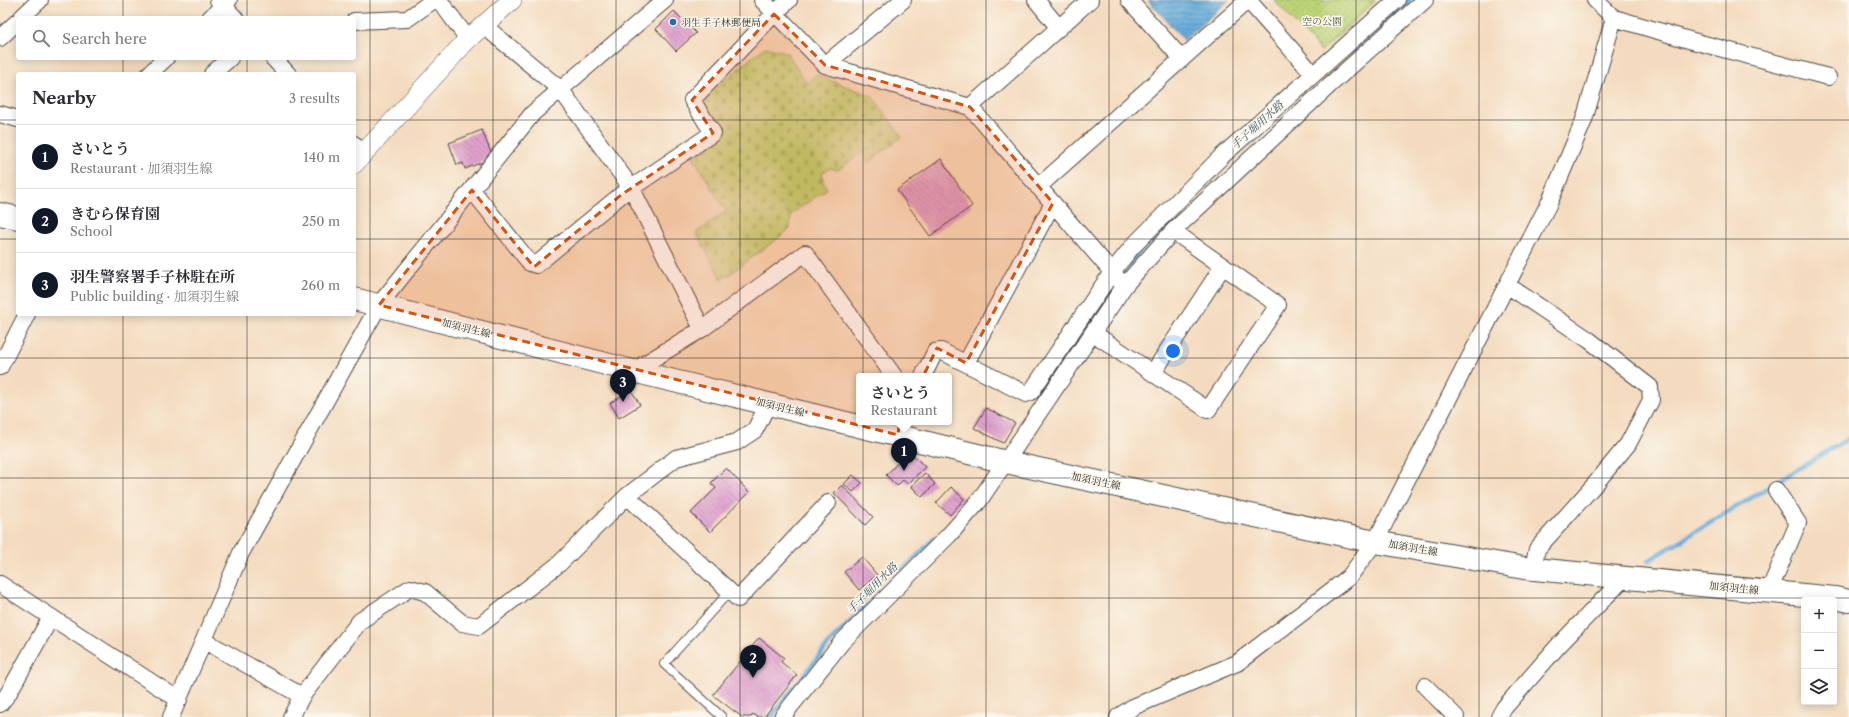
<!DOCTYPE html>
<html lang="en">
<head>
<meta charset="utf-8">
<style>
	body { margin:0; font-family:"Libre Caslon Text","Noto Serif JP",serif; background:#f7f7f7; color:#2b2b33 }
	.controls { position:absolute; right:12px; bottom:12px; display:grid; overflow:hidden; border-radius:4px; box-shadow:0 2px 10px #0003 }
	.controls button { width:36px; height:36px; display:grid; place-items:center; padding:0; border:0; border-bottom:1px solid #e1e1e2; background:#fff; color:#2b2b33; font:20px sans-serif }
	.you { position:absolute; left:1173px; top:351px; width:14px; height:14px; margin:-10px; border:3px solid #fff; border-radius:50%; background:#1a73e8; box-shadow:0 0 0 6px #1a73e833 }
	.badge { display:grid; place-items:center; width:26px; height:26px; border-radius:50%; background:#111827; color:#fff; font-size:13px; font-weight:700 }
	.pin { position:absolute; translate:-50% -33px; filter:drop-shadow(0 1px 2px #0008) }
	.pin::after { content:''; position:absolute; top:21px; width:14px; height:12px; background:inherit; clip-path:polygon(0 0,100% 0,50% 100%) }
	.popup { position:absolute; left:856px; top:373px; width:96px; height:52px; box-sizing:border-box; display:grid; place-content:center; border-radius:4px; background:#fff; filter:drop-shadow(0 1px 3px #0005); font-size:13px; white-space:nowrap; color:#7c7c81 }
	.popup b { font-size:15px; color:#2b2b33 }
	.popup::after { content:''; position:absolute; left:50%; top:100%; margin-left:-8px; border:8px solid transparent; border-top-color:#fff }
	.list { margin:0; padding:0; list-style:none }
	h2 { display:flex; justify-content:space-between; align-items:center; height:52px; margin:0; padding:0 16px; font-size:17px }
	h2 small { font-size:13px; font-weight:400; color:#7c7c81 }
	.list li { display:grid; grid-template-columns:26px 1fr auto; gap:12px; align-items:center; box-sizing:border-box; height:64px; padding:0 16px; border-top:1px solid #e1e1e2 }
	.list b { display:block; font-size:15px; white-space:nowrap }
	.list p { margin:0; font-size:13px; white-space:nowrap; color:#7c7c81 }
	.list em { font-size:13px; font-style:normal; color:#7c7c81 }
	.icon { flex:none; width:22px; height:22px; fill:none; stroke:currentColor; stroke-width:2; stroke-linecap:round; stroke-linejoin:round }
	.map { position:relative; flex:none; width:1849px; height:717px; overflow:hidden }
	.search { position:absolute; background:#fff; box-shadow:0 2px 10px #0003; left:16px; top:16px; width:340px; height:44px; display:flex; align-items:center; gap:10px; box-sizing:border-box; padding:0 14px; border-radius:4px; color:#7c7c81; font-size:15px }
	.panel { position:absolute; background:#fff; box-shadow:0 2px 10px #0003; left:16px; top:72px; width:340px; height:244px; border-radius:4px }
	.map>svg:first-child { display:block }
	.cemetery { fill:url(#cemetery-stones); stroke:#747f51 }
	.park { fill:url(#park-dots); stroke:#747f51 }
	.water { fill:url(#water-rules); stroke:#486c84 }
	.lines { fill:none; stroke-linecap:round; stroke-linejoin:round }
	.stream { stroke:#66acdc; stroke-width:4.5 }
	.building { fill:url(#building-back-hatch) }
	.service-casing { stroke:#494541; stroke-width:10 }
	.minor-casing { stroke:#494541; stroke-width:18 }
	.tertiary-casing { stroke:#494541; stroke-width:20 }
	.secondary-casing { stroke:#494541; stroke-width:24 }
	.service { stroke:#fff; stroke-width:8 }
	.minor { stroke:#fff; stroke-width:16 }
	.tertiary { stroke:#fff; stroke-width:19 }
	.secondary { stroke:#fff; stroke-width:22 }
	.marked { fill:#d5540f; fill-opacity:0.2; stroke:#d5540f; stroke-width:3; stroke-dasharray:8 5; stroke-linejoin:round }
	.grid { fill:none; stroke:#2b2b2b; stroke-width:1; stroke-opacity:0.55 }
	.poi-dot { fill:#1f6fb2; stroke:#fbf7ec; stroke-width:1.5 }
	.labels { text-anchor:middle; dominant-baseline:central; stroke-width:3; stroke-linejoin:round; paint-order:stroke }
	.park-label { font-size:10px; fill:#4f553e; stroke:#fbf7ec }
	.poi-label { font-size:10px; fill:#2b2b2b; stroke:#fbf7ec; text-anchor:start }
	.street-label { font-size:10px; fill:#2b2b2b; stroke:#fbf7ec }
	.water-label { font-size:11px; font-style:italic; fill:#405869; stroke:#fbf7ec }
</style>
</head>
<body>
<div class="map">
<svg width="1849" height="717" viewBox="0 0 1849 717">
	<defs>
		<pattern id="cemetery-stones" width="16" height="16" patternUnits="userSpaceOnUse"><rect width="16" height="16" fill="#bcd377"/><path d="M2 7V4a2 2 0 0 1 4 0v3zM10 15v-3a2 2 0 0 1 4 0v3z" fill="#a2b567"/></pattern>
		<pattern id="park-dots" width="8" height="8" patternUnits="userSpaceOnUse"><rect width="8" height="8" fill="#bcd377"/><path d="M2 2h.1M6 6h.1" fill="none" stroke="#a2b567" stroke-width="1.8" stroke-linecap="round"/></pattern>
		<pattern id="water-rules" width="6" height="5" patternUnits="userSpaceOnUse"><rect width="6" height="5" fill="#66acdc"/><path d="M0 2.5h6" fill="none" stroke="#548cb3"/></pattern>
		<pattern id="building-back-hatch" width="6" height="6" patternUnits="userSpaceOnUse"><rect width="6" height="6" fill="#e0a1cd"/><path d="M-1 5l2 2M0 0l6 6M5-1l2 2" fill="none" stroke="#b683a7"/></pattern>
	</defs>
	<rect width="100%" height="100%" fill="#fbf7ec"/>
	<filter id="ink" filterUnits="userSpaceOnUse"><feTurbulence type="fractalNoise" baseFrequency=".025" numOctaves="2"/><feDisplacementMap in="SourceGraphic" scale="8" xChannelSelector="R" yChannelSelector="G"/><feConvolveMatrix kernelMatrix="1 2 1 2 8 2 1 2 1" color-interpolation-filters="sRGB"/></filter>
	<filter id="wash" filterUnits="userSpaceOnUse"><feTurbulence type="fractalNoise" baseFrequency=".012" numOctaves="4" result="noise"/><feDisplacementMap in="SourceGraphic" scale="16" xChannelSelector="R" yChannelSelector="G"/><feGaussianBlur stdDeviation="0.9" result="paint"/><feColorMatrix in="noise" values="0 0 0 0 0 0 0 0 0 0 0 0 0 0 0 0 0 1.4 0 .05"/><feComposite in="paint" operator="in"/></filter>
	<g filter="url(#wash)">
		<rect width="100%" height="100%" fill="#f4dbbf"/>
		<path class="cemetery" d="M765,47L786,52L807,83L816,75L872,96L902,137L868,163L862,152L838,170L830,168L822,173L823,181L827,189L791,214L790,229L722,280L696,233L726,211L693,157L723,137L703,103V98Z"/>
		<path class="park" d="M1274,0H1376L1321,51Z"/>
		<path class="water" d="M1148,0H1229L1184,40Z"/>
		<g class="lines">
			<path class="stream" d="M1351,52L1410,0
				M1124,271L1138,253L1215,174L1259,134
				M1043,391L1113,288
				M1648,561L1849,438
				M771,717L831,641L934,539"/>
		</g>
		<g id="blocks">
			<path class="building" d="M674,11L696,33L676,51L656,29Z
				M482,130L493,158L465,169L463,163L457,165L449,143Z
				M941,159L972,206L930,236L897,190Z
				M631,390L640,405L619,418L610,403Z
				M986,408L1015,423L1003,443L974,428Z
				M909,451L925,467L908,484L903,480L897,486L886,475Z
				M726,468L749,492L710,532L691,513L716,488L711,483Z
				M925,473L935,484L922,497L911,486Z
				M853,475L862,483L853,492L844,484Z
				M842,485L873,517L865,525L834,493Z
				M951,487L964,499L950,515L936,503Z
				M862,557L877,575L859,590L844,572Z
				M759,638L784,658L781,662L797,675L764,717H758L753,714L751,717H742L713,695Z"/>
		</g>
	</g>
	<g filter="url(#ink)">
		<use href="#blocks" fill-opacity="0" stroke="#494541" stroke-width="1"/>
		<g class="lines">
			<g class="service-casing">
				<path id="service" d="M722,717L664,664L730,591"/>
			</g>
			<g class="minor-casing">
				<path id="minor" d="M218,0L235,18
					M439,0L468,39
					M762,0L825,65L970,107L1118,279
					M1036,0L1059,28
					M1129,0L1182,59
					M21,18L40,0
					M210,18L229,0
					M1614,18L1689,40L1828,77
					M354,21L407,19L434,0
					M483,25L561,90L632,189L702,329L633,371
					M0,38L18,21
					M273,58L288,74
					M825,65L903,0
					M149,74L166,58
					M212,74L230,58
					M970,107L1090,0
					M0,114L18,119
					M354,144L362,153
					M1038,187L1248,0L1306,66
					M472,190L530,263L536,265L621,195L713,133L692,100L774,14L789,0
					M1507,285L1589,340L1650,387L1651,400L1628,444L1596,483L1537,549L1533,568
					M702,329L805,253L894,376
					M1093,333L1208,410L1278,305L1173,231
					M966,363L1053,203
					M0,367L27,314
					M1153,373L1223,266
					M923,376L935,352L941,351L1026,394L1031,392L1112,272L1132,247L1222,156L1397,0
					M627,496L738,599L828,503
					M0,584L179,700
					M1769,591L1798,523L1776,490
					M205,641L302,696L291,717
					M1425,686L1456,717
					M302,696L360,621L410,588L425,592L462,623L479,626L559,564L627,496L676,458L737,442L755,430L768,404
					M0,704L8,694L51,617
					M171,717L241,553L379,305L533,113L665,0
					M782,717L842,642L949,535L979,501L1125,285L1173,231L1332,83L1425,0
					M1118,717L1133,707L1237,663L1349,577L1375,542L1550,201L1584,120L1614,18L1595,0
					M1499,717L1504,708L1558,646L1625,577"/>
			</g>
			<g class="tertiary-casing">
				<path id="tertiary" d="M354,164L468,39L512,0"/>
			</g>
			<g class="secondary-casing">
				<path id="secondary" d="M0,214L18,218
					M354,299L633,371L1006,462L1375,542L1524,568L1835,598L1849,601"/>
			</g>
			<use href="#service" class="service"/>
			<use href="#minor" class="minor"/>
			<use href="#tertiary" class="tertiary"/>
			<use href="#secondary" class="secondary"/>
		</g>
	</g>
	<path class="marked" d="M774,14L825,65L970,107L1053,203L966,363L937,348L899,426L898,435L379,305L472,190L534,267L621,195L713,133L692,100Z"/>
	<path class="grid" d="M123,0V18M247,0V18M370,0V717M493,0V717M616,0V717M740,0V717M863,0V717M986,0V717M1109,0V717M1233,0V717M1356,0V717M1479,0V717M1602,0V717M1726,0V717M123,58V74M247,58V74M0,120H18M354,120H1849M0,239H18M354,239H1849M123,314V717M247,314V717M0,358H1849M0,478H1849M0,598H1849"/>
	<circle class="poi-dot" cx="673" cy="22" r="4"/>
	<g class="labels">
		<g class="park-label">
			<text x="1322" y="21">空の公園</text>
		</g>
		<g class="poi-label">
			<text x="681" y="22">羽生手子林郵便局</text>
		</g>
		<g class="street-label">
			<text transform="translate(466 328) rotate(14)">加須羽生線</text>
			<text transform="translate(780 407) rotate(14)">加須羽生線</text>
			<text transform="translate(1096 481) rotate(12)">加須羽生線</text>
			<text transform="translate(1413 548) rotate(10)">加須羽生線</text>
			<text transform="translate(1734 588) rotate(6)">加須羽生線</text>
		</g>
		<g class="water-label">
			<text transform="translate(1257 125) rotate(-42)">手子堀用水路</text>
			<text transform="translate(872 588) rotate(-45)">手子堀用水路</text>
		</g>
	</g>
</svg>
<div class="controls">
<button>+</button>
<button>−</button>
<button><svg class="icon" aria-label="layers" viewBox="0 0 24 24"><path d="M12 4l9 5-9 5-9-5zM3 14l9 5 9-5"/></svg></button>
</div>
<div class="you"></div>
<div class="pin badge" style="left:904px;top:471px">1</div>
<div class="popup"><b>さいとう</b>Restaurant</div>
<div class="pin badge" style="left:753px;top:678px">2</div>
<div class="pin badge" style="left:623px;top:402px">3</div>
<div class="search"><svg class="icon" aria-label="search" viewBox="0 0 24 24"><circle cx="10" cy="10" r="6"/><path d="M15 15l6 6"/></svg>Search here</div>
<section class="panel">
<h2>Nearby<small>3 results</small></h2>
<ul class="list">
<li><span class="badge">1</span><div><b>さいとう</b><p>Restaurant · 加須羽生線</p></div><em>140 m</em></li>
<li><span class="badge">2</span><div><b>きむら保育園</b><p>School</p></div><em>250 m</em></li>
<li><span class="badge">3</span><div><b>羽生警察署手子林駐在所</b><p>Public building · 加須羽生線</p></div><em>260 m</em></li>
</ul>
</section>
</div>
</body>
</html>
